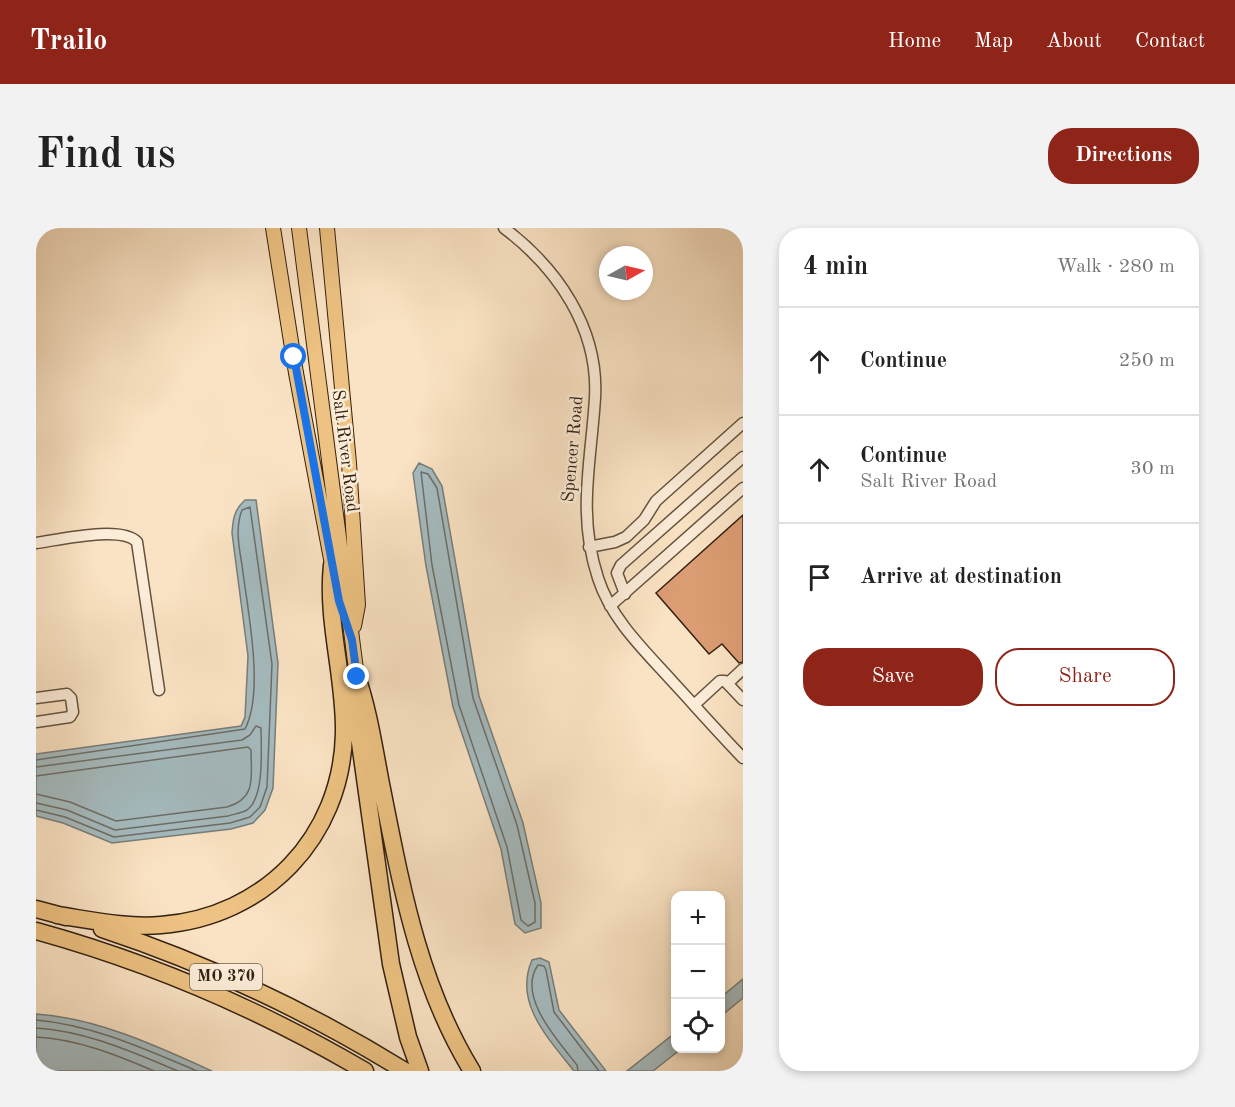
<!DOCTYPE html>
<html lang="en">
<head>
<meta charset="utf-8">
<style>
	body { margin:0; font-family:"Old Standard TT",serif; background:#f2f2f2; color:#222 }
	.controls { position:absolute; right:18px; bottom:18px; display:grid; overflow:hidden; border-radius:12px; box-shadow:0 3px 9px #0003 }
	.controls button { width:54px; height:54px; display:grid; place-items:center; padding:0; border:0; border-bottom:2px solid #e0e0e0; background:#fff; color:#222; font:30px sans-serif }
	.compass { position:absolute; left:563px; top:18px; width:54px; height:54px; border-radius:50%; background:#fff; box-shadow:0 3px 9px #0003; rotate:82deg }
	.stop { position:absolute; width:18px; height:18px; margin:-14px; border:4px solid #1a73e8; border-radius:50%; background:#fff }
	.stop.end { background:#1a73e8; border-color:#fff; box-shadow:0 2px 6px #0008 }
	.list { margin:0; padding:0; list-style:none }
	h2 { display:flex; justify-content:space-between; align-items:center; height:78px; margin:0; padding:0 24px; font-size:26px }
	h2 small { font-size:20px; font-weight:400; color:#767676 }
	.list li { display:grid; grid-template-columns:39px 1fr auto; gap:18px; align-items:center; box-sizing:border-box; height:108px; padding:0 24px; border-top:2px solid #e0e0e0 }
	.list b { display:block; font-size:22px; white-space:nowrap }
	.list p { margin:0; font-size:20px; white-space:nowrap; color:#767676 }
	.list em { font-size:20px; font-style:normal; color:#767676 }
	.actions { display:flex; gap:12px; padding:18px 24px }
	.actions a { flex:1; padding:14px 0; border:2px solid #8f2418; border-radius:24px; text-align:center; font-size:21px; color:#8f2418 }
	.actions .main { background:#8f2418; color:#fff }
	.icon { flex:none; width:33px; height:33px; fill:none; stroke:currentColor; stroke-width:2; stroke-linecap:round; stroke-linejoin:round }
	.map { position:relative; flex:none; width:707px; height:843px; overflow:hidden; border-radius:24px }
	header { display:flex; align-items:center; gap:36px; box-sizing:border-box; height:84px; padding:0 30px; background:#8f2418; color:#fff }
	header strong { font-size:28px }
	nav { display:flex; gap:33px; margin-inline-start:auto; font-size:21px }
	.intro { display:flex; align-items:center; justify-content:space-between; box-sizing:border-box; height:144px; padding:0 36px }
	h1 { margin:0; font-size:42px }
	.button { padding:15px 27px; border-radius:24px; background:#8f2418; color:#fff; font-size:21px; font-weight:700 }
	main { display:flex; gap:36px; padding:0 36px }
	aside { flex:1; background:#fff; border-radius:24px; box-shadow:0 3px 9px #0003 }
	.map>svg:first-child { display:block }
	.water { fill:#a5bbc0; stroke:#777e7a; stroke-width:1.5 }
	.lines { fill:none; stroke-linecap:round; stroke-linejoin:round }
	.shore { stroke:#6c6e68; stroke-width:1.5 }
	.building { fill:#dc9c74; stroke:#321; stroke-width:1.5 }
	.minor-casing { stroke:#65523e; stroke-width:13 }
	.major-casing { stroke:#321; stroke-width:16 }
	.highway-casing { stroke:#321; stroke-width:19 }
	.minor { stroke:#fcedd9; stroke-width:10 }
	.major { stroke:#edc282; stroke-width:14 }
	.highway { stroke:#edc282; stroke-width:16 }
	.route { stroke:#1a73e8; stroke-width:8 }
	.labels { text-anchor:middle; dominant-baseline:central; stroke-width:5; stroke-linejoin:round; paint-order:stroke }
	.shield { fill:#fcedd9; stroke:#6f5f4d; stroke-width:1.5 }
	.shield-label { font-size:16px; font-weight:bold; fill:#321 }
	.street-label { font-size:18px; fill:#321; stroke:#fcedd9 }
</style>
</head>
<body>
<header>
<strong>Trailo</strong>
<nav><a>Home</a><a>Map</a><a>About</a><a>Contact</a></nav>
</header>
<div class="intro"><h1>Find us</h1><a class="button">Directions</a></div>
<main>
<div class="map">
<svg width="707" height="843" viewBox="0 0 707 843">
	<rect width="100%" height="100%" fill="#fae3c4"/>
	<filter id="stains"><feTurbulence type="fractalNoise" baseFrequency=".00333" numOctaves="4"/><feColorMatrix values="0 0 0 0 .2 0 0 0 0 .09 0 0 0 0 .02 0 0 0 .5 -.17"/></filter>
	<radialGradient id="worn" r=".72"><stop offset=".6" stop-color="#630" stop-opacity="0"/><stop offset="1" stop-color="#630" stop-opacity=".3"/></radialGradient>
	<path class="water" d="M383,235L396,241L406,258L443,468L487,595L505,675V700L489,705L479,696L465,621L417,479L390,338L377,245Z
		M209,272H220L242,435L237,560L229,582L217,595L195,601L76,615L27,595L0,588V526L205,498L209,489L212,428L196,305C197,291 198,282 209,272Z
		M504,730L513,734L523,782L570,843H538C513,811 477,775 496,732Z
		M707,751V770L685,788V769Z
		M0,786C61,790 121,818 176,843H0Z
		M639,805L640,820L645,821L617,843H591Z"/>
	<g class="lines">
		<path class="shore" d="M385,244L392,246L401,260L437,470L481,597L499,675V694L492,698L485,692L471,619L423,477L396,337Z
			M0,532L209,501C229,463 211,379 206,337C203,319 199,300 206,282L214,279L236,436L231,559L224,579L214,589L194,595L78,609L29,589L0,582
			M0,539L206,512L214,507L220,498L225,500C225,520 229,569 211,582C206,585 198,586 192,588L79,602L31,582L0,575
			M0,548L212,519L215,522C215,549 221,570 191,579L80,593L34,574L0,566
			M0,792C57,797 109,821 161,843
			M0,800C50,803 96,824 142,843
			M0,809C41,811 81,827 118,843
			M542,843L541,837C523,814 480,768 502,737L508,738L510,742L518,784L563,843"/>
	</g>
	<path class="building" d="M707,287V434L703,435L686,416L673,426L620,365Z"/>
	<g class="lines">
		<g class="minor-casing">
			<path id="minor" d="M468,0C521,40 563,100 559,170C555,235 541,286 562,350C575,391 608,422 636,453C660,479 683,505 707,530
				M0,315C23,312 85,297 101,314L123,462
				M553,319L579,314L590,309L608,292L620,273L707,195
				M589,366L581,345L585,337L707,229
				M574,378L707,260
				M692,455L707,441
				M0,470L31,466L35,470L37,484L34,489L0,494
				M658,477L684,453H689L707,472"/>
		</g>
		<g class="major-casing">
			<path id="major" d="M237,0L260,145L298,347
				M263,0L321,449
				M291,0L313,235L322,377L318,398"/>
		</g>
		<g class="highway-casing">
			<path id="highway" d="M321,449C333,484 338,520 345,556C365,656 382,755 436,843
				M320,464L319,479L355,736L372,809L384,843
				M0,681L30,689
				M21,687C55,692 91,700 125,697C229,689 306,609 308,505C309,448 290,394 296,337
				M66,701C172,736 273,784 369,843
				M0,703C116,735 225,782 329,843"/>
		</g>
		<use href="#minor" class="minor"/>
		<use href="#major" class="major"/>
		<use href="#highway" class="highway"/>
	</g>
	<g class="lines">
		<path class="route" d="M258,129L303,373L316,412L321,449"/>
	</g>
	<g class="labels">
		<rect class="shield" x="154" y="736" width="72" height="26" rx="4.5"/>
		<g class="shield-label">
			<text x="190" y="749">MO 370</text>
		</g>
		<g class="street-label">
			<text transform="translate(537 221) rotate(-85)">Spencer Road</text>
			<text transform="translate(309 223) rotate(83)">Salt River Road</text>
		</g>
	</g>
	<rect width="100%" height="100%" filter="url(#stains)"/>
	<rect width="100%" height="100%" fill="url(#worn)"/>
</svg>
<div class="controls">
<button>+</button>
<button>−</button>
<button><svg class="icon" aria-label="locate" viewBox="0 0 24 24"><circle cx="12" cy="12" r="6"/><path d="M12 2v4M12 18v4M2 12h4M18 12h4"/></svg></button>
</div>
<svg class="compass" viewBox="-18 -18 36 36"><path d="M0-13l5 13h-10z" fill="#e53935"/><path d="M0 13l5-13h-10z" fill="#767676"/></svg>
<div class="stop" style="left:258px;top:129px"></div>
<div class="stop end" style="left:321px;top:449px"></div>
</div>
<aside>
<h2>4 min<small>Walk · 280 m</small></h2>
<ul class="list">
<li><svg class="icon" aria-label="ahead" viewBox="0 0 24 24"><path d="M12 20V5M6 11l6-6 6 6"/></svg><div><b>Continue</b></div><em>250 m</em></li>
<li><svg class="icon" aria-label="ahead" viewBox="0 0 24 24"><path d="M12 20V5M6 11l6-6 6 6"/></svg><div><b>Continue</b><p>Salt River Road</p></div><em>30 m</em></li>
<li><svg class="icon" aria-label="arrive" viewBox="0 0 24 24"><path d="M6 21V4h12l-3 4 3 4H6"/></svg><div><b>Arrive at destination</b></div></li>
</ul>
<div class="actions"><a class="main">Save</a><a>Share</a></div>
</aside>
</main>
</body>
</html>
